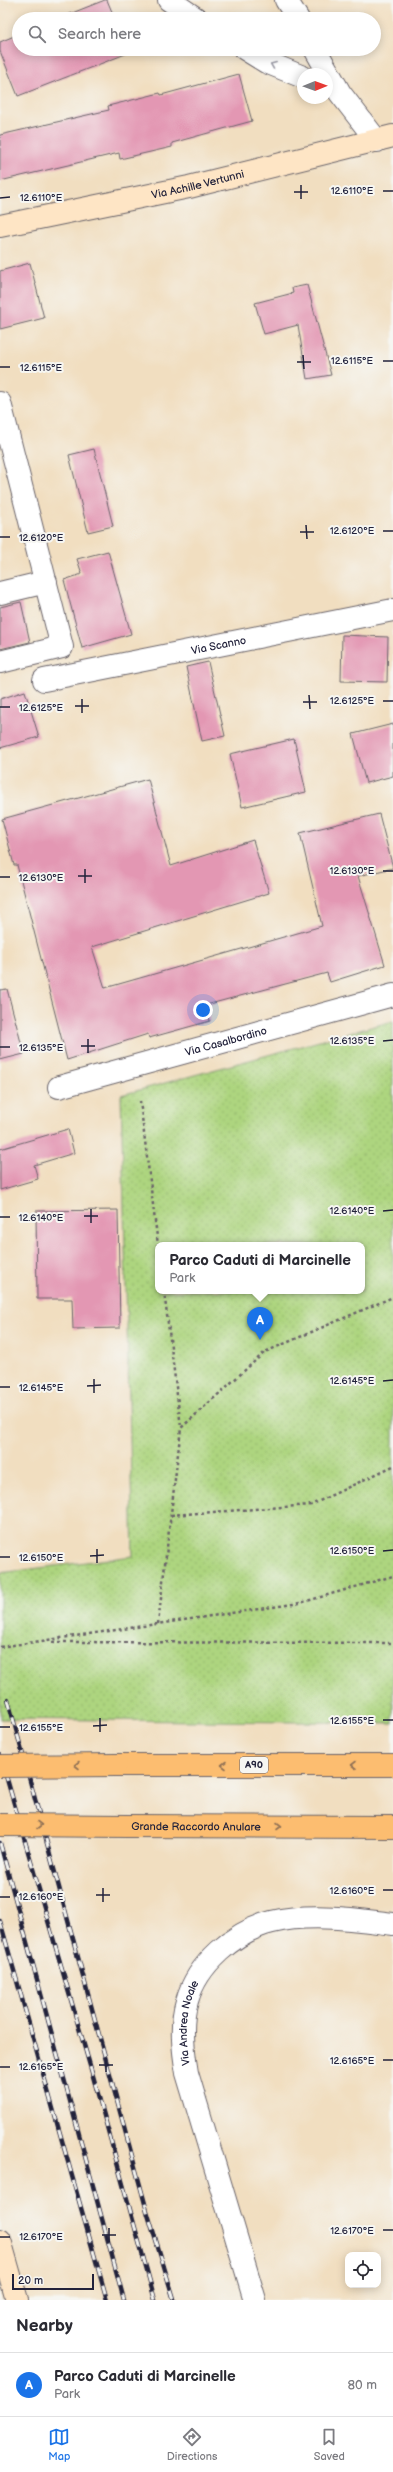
<!DOCTYPE html>
<html lang="en">
<head>
<meta charset="utf-8">
<style>
	body { margin:0; font-family:"Balsamiq Sans",sans-serif; background:#f2f2f3; color:#2b2b33 }
	.controls { position:absolute; right:12px; bottom:12px; display:grid; overflow:hidden; border-radius:8px; box-shadow:0 2px 10px #0003 }
	.controls button { width:36px; height:36px; display:grid; place-items:center; padding:0; border:0; border-bottom:1px solid #e1e1e2; background:#fff; color:#2b2b33; font:20px sans-serif }
	.compass { position:absolute; left:297px; top:68px; width:36px; height:36px; border-radius:50%; background:#fff; box-shadow:0 2px 10px #0003; rotate:89deg }
	.scale { position:absolute; left:12px; bottom:10px; width:82px; box-sizing:border-box; padding-left:4px; border:2px solid #22223b; border-top:0; font-size:11px; line-height:14px; white-space:nowrap; color:#22223b; -webkit-text-stroke:3px #f6f6f2; paint-order:stroke }
	.you { position:absolute; left:203px; top:1010px; width:14px; height:14px; margin:-10px; border:3px solid #fff; border-radius:50%; background:#1a73e8; box-shadow:0 0 0 6px #1a73e833 }
	.badge { display:grid; place-items:center; width:26px; height:26px; border-radius:50%; background:#1a73e8; color:#fff; font-size:13px; font-weight:700 }
	.pin { position:absolute; translate:-50% -33px; filter:drop-shadow(0 1px 2px #0008) }
	.pin::after { content:''; position:absolute; top:21px; width:14px; height:12px; background:inherit; clip-path:polygon(0 0,100% 0,50% 100%) }
	.popup { position:absolute; left:155px; top:1242px; width:210px; height:52px; box-sizing:border-box; display:grid; place-content:center; border-radius:8px; background:#fff; filter:drop-shadow(0 1px 3px #0005); font-size:13px; white-space:nowrap; color:#7c7c81 }
	.popup b { font-size:15px; color:#2b2b33 }
	.popup::after { content:''; position:absolute; left:50%; top:100%; margin-left:-8px; border:8px solid transparent; border-top-color:#fff }
	.list { margin:0; padding:0; list-style:none }
	h2 { display:flex; justify-content:space-between; align-items:center; height:52px; margin:0; padding:0 16px; font-size:17px }
	h2 small { font-size:13px; font-weight:400; color:#7c7c81 }
	.list li { display:grid; grid-template-columns:26px 1fr auto; gap:12px; align-items:center; box-sizing:border-box; height:64px; padding:0 16px; border-top:1px solid #e1e1e2 }
	.list b { display:block; font-size:15px; white-space:nowrap }
	.list p { margin:0; font-size:13px; white-space:nowrap; color:#7c7c81 }
	.list em { font-size:13px; font-style:normal; color:#7c7c81 }
	.icon { flex:none; width:22px; height:22px; fill:none; stroke:currentColor; stroke-width:2; stroke-linecap:round; stroke-linejoin:round }
	.map { position:relative; flex:none; width:393px; height:2300px; overflow:hidden }
	.search { position:absolute; background:#fff; box-shadow:0 2px 10px #0003; left:12px; right:12px; top:12px; height:44px; display:flex; align-items:center; gap:10px; box-sizing:border-box; padding:0 14px; border-radius:22px; color:#7c7c81; font-size:15px }
	.sheet { height:116px; background:#fff }
	nav { display:flex; justify-content:space-around; align-items:center; box-sizing:border-box; height:56px; border-top:1px solid #e1e1e2; background:#fff; font-size:11px; color:#7c7c81 }
	nav a { display:grid; justify-items:center; gap:2px }
	nav .on { color:#1a73e8 }
	.map>svg:first-child { display:block }
	.grass { fill:url(#grass-dots); stroke:#687c5d; fill-rule:evenodd }
	.building { fill:#e397b3 }
	.lines { fill:none; stroke-linecap:round; stroke-linejoin:round }
	.street-casing { stroke:#6a646a; stroke-width:24 }
	.secondary-casing { stroke:#6a646a; stroke-width:24 }
	.highway-casing { stroke:#6a646a; stroke-width:24 }
	.path { stroke:#6a646a; stroke-width:2.5; stroke-dasharray:3 3; stroke-linecap:butt }
	.street { stroke:#fff; stroke-width:22 }
	.secondary { stroke:#fee5c5; stroke-width:22 }
	.highway { stroke:#fcbd6f; stroke-width:22 }
	.rail-casing { stroke:#22223b; stroke-width:4.5 }
	.rail { stroke:#f6f6f2; stroke-width:3; stroke-dasharray:9; stroke-linecap:butt }
	.highway-bridge-casing { stroke:#6a646a; stroke-width:24; stroke-linecap:butt }
	.highway-bridge { stroke:#fcbd6f; stroke-width:22 }
	.oneway { stroke:#9c9ca7 }
	.oneway2 { stroke:#8f7055 }
	.ticks { fill:none; stroke:#22223b; stroke-width:1.5 }
	.labels { text-anchor:middle; dominant-baseline:central; stroke-width:4; stroke-linejoin:round; paint-order:stroke }
	.shield { fill:#f6f6f2; stroke:#626272; stroke-width:1 }
	.shield-label { font-size:10px; font-weight:bold; fill:#22223b }
	.street-label { font-size:11px; fill:#22223b; stroke:#f6f6f2 }
	.ticks-label { font-size:10px; text-anchor:middle; fill:#22223b; stroke:#f6f6f2; stroke-width:4; stroke-linejoin:round; paint-order:stroke }
</style>
</head>
<body>
<div class="map">
<svg width="393" height="2300" viewBox="0 0 393 2300">
	<defs>
		<pattern id="grass-dots" width="8" height="8" patternUnits="userSpaceOnUse"><rect width="8" height="8" fill="#add57f"/><path d="M2 2h.1M6 6h.1" fill="none" stroke="#95b76f" stroke-width="1.8" stroke-linecap="round"/></pattern>
	</defs>
	<rect width="100%" height="100%" fill="#f6f6f2"/>
	<filter id="ink" filterUnits="userSpaceOnUse"><feTurbulence type="fractalNoise" baseFrequency=".025" numOctaves="2"/><feDisplacementMap in="SourceGraphic" scale="8" xChannelSelector="R" yChannelSelector="G"/><feConvolveMatrix kernelMatrix="1 2 1 2 8 2 1 2 1" color-interpolation-filters="sRGB"/></filter>
	<filter id="wash" filterUnits="userSpaceOnUse"><feTurbulence type="fractalNoise" baseFrequency=".012" numOctaves="4" result="noise"/><feDisplacementMap in="SourceGraphic" scale="16" xChannelSelector="R" yChannelSelector="G"/><feGaussianBlur stdDeviation="0.9" result="paint"/><feColorMatrix in="noise" values="0 0 0 0 0 0 0 0 0 0 0 0 0 0 0 0 0 1.4 0 .05"/><feComposite in="paint" operator="in"/></filter>
	<g filter="url(#wash)">
		<rect width="100%" height="100%" fill="#f1dec0"/>
		<path class="grass" d="M393,1021V1723L0,1719V1573L133,1556L121,1095ZM158,1245H362V1291H158Z"/>
		<g id="blocks">
			<path class="building" d="M105,0H107L115,19H57Z
				M19,34V49H127L128,53L18,96L0,51V42Z
				M239,74L252,121L172,143V147L120,159L119,153L0,181V135L109,110L108,106L160,93L161,95Z
				M30,263L44,318L0,329V271Z
				M307,285L331,375L307,379L298,325L264,334L255,303L293,293L292,288Z
				M94,449L113,526L88,532L69,455Z
				M108,551L131,634L82,648L64,580L82,574L77,559Z
				M21,602L30,642L0,649V607Z
				M342,635L388,637L387,682L341,681Z
				M208,662L225,736L202,741L186,667Z
				M25,691L39,737L0,748V699Z
				M393,724V776L366,783L353,734Z
				M294,739L306,792L242,807L230,754Z
				M148,779L171,866L253,840L269,893L92,947L105,988L322,926L300,833L379,814L393,868L358,876L385,965L330,982L327,973L206,1005L210,1021L149,1038L148,1034L67,1060L17,865H14L2,819Z
				M7,989L24,1054L0,1060V990Z
				M68,1129L74,1153L34,1165L38,1179L0,1190V1149Z
				M118,1210L120,1328L73,1329L72,1299H37L36,1211Z"/>
		</g>
	</g>
	<g filter="url(#ink)">
		<use href="#blocks" fill-opacity="0" stroke="#6a646a" stroke-width="1"/>
		<g class="lines">
			<g class="street-casing">
				<g id="street">
					<path d="M169,0L197,19"/>
					<path d="M286,0L298,19"/>
					<path d="M245,49L266,62L303,77"/>
					<path d="M315,49L340,93L377,141"/>
					<path d="M0,403L62,647L0,662"/>
					<path d="M0,593L46,582"/>
					<path id="s1" d="M44,680L393,610"/>
					<path id="s2" d="M59,1087L393,995"/>
					<path id="s3" d="M255,2300L187,2073C183,2050 180,2024 187,2001C197,1964 235,1931 272,1922C310,1913 355,1919 393,1924"/>
				</g>
			</g>
			<g class="secondary-casing">
				<g id="secondary">
					<path id="s4" d="M0,226L189,187L393,136"/>
					<path d="M0,2240L17,2300"/>
				</g>
			</g>
			<g class="highway-casing">
				<g id="highway">
					<path d="M116,1765H393"/>
					<path id="s5" d="M128,1826L393,1827"/>
				</g>
			</g>
			<path class="path" d="M140,1101L158,1245
				M164,1291L181,1427
				M171,1515L311,1505L393,1466
				M158,1624L181,1428L265,1352L393,1297
				M52,1642L393,1643
				M0,1647L300,1603L393,1576"/>
			<use href="#street" class="street"/>
			<use href="#secondary" class="secondary"/>
			<use href="#highway" class="highway"/>
			<g class="rail-casing">
				<path id="rail" d="M8,1700L147,2211L174,2300
					M0,1755L93,2076L155,2300
					M0,1843L124,2300
					M0,1921L107,2300"/>
			</g>
			<use href="#rail" class="rail"/>
			<g class="highway-bridge-casing">
				<path id="highway-bridge" d="M0,1766L116,1765
					M0,1825L128,1826"/>
			</g>
			<use href="#highway-bridge" class="highway-bridge"/>
		</g>
		<defs><path id="oneway-chevron" d="M-2-3.5L2.5 0L-2 3.5" fill="none" stroke-width="1.6" stroke-linecap="round" stroke-linejoin="round"/></defs>
		<use class="oneway" href="#oneway-chevron" transform="translate(273 65) rotate(-158)"/>
		<g class="oneway2">
			<use href="#oneway-chevron" transform="translate(77 1765) rotate(180)"/>
			<use href="#oneway-chevron" transform="translate(224 1765) rotate(180)"/>
			<use href="#oneway-chevron" transform="translate(354 1765) rotate(180)"/>
			<use href="#oneway-chevron" transform="translate(39 1825)"/>
			<use href="#oneway-chevron" transform="translate(279 1826)"/>
		</g>
	</g>
	<path class="ticks" d="M301,185V199M383,191H393M294,192H308M0,198L10,197M303,355L304,369M383,361H393M297,362H311M0,367H10M306,525L307,539M383,531H393M300,532H314M0,537H10M309,695L310,709M82,699V713M383,701H393M303,702H317M75,706H89M0,707H10M85,869V883M383,871H393M78,876H92M0,877H10M88,1039V1053M383,1041L393,1040M81,1046H95M0,1047H10M91,1209V1223M383,1211L393,1210M84,1216H98M0,1217H10M94,1379V1393M383,1381L393,1380M87,1386L101,1385M0,1387H10M97,1549V1563M383,1551L393,1550M90,1556L104,1555M0,1557H10M100,1718V1732M383,1720H393M93,1726L107,1725M0,1727H10M103,1888V1902M383,1890H393M96,1895H110M0,1897H10M106,2058V2072M383,2060H393M99,2065H113M0,2067H10M109,2228V2242M383,2230H393M102,2235H116M0,2237H10"/>
	<g class="labels">
		<rect class="shield" x="240" y="1757" width="28" height="16" rx="3"/>
		<g class="shield-label">
			<text x="254" y="1765">A90</text>
		</g>
		<g class="street-label">
			<text stroke="none"><textPath href="#s4" startOffset="202">Via Achille Vertunni</textPath></text>
			<text stroke="none"><textPath href="#s1" startOffset="178">Via Scanno</textPath></text>
			<text stroke="none"><textPath href="#s2" startOffset="173">Via Casalbordino</textPath></text>
			<text stroke="none"><textPath href="#s5" startOffset="68">Grande Raccordo Anulare</textPath></text>
			<text stroke="none"><textPath href="#s3" startOffset="288">Via Andrea Noale</textPath></text>
		</g>
	</g>
	<g class="ticks-label">
		<text x="352" y="194">12.6110°E</text>
		<text x="41" y="201">12.6110°E</text>
		<text x="352" y="364">12.6115°E</text>
		<text x="41" y="371">12.6115°E</text>
		<text x="352" y="534">12.6120°E</text>
		<text x="41" y="541">12.6120°E</text>
		<text x="352" y="704">12.6125°E</text>
		<text x="41" y="711">12.6125°E</text>
		<text x="352" y="874">12.6130°E</text>
		<text x="41" y="881">12.6130°E</text>
		<text x="352" y="1044">12.6135°E</text>
		<text x="41" y="1051">12.6135°E</text>
		<text x="352" y="1214">12.6140°E</text>
		<text x="41" y="1221">12.6140°E</text>
		<text x="352" y="1384">12.6145°E</text>
		<text x="41" y="1391">12.6145°E</text>
		<text x="352" y="1554">12.6150°E</text>
		<text x="41" y="1561">12.6150°E</text>
		<text x="352" y="1724">12.6155°E</text>
		<text x="41" y="1731">12.6155°E</text>
		<text x="352" y="1894">12.6160°E</text>
		<text x="41" y="1900">12.6160°E</text>
		<text x="352" y="2064">12.6165°E</text>
		<text x="41" y="2070">12.6165°E</text>
		<text x="352" y="2234">12.6170°E</text>
		<text x="41" y="2240">12.6170°E</text>
	</g>
</svg>
<div class="controls">
<button><svg class="icon" aria-label="locate" viewBox="0 0 24 24"><circle cx="12" cy="12" r="6"/><path d="M12 2v4M12 18v4M2 12h4M18 12h4"/></svg></button>
</div>
<svg class="compass" viewBox="-18 -18 36 36"><path d="M0-13l5 13h-10z" fill="#e53935"/><path d="M0 13l5-13h-10z" fill="#7c7c81"/></svg>
<div class="scale">20 m</div>
<div class="you"></div>
<div class="pin badge" style="left:260px;top:1340px">A</div>
<div class="popup"><b>Parco Caduti di Marcinelle</b>Park</div>
<div class="search"><svg class="icon" aria-label="search" viewBox="0 0 24 24"><circle cx="10" cy="10" r="6"/><path d="M15 15l6 6"/></svg>Search here</div>
</div>
<section class="sheet">
<h2>Nearby<small></small></h2>
<ul class="list">
<li><span class="badge">A</span><div><b>Parco Caduti di Marcinelle</b><p>Park</p></div><em>80 m</em></li>
</ul>
</section>
<nav>
<a class="on"><svg class="icon" aria-label="map" viewBox="0 0 24 24"><path d="M3 6l6-2 6 2 6-2v14l-6 2-6-2-6 2zM9 4v14M15 6v14"/></svg>Map</a>
<a><svg class="icon" aria-label="directions" viewBox="0 0 24 24"><path d="M12 3l9 9-9 9-9-9zM9 14v-3h6M13 9l2 2-2 2"/></svg>Directions</a>
<a><svg class="icon" aria-label="saved" viewBox="0 0 24 24"><path d="M7 4h10v16l-5-4-5 4z"/></svg>Saved</a>
</nav>
</body>
</html>
